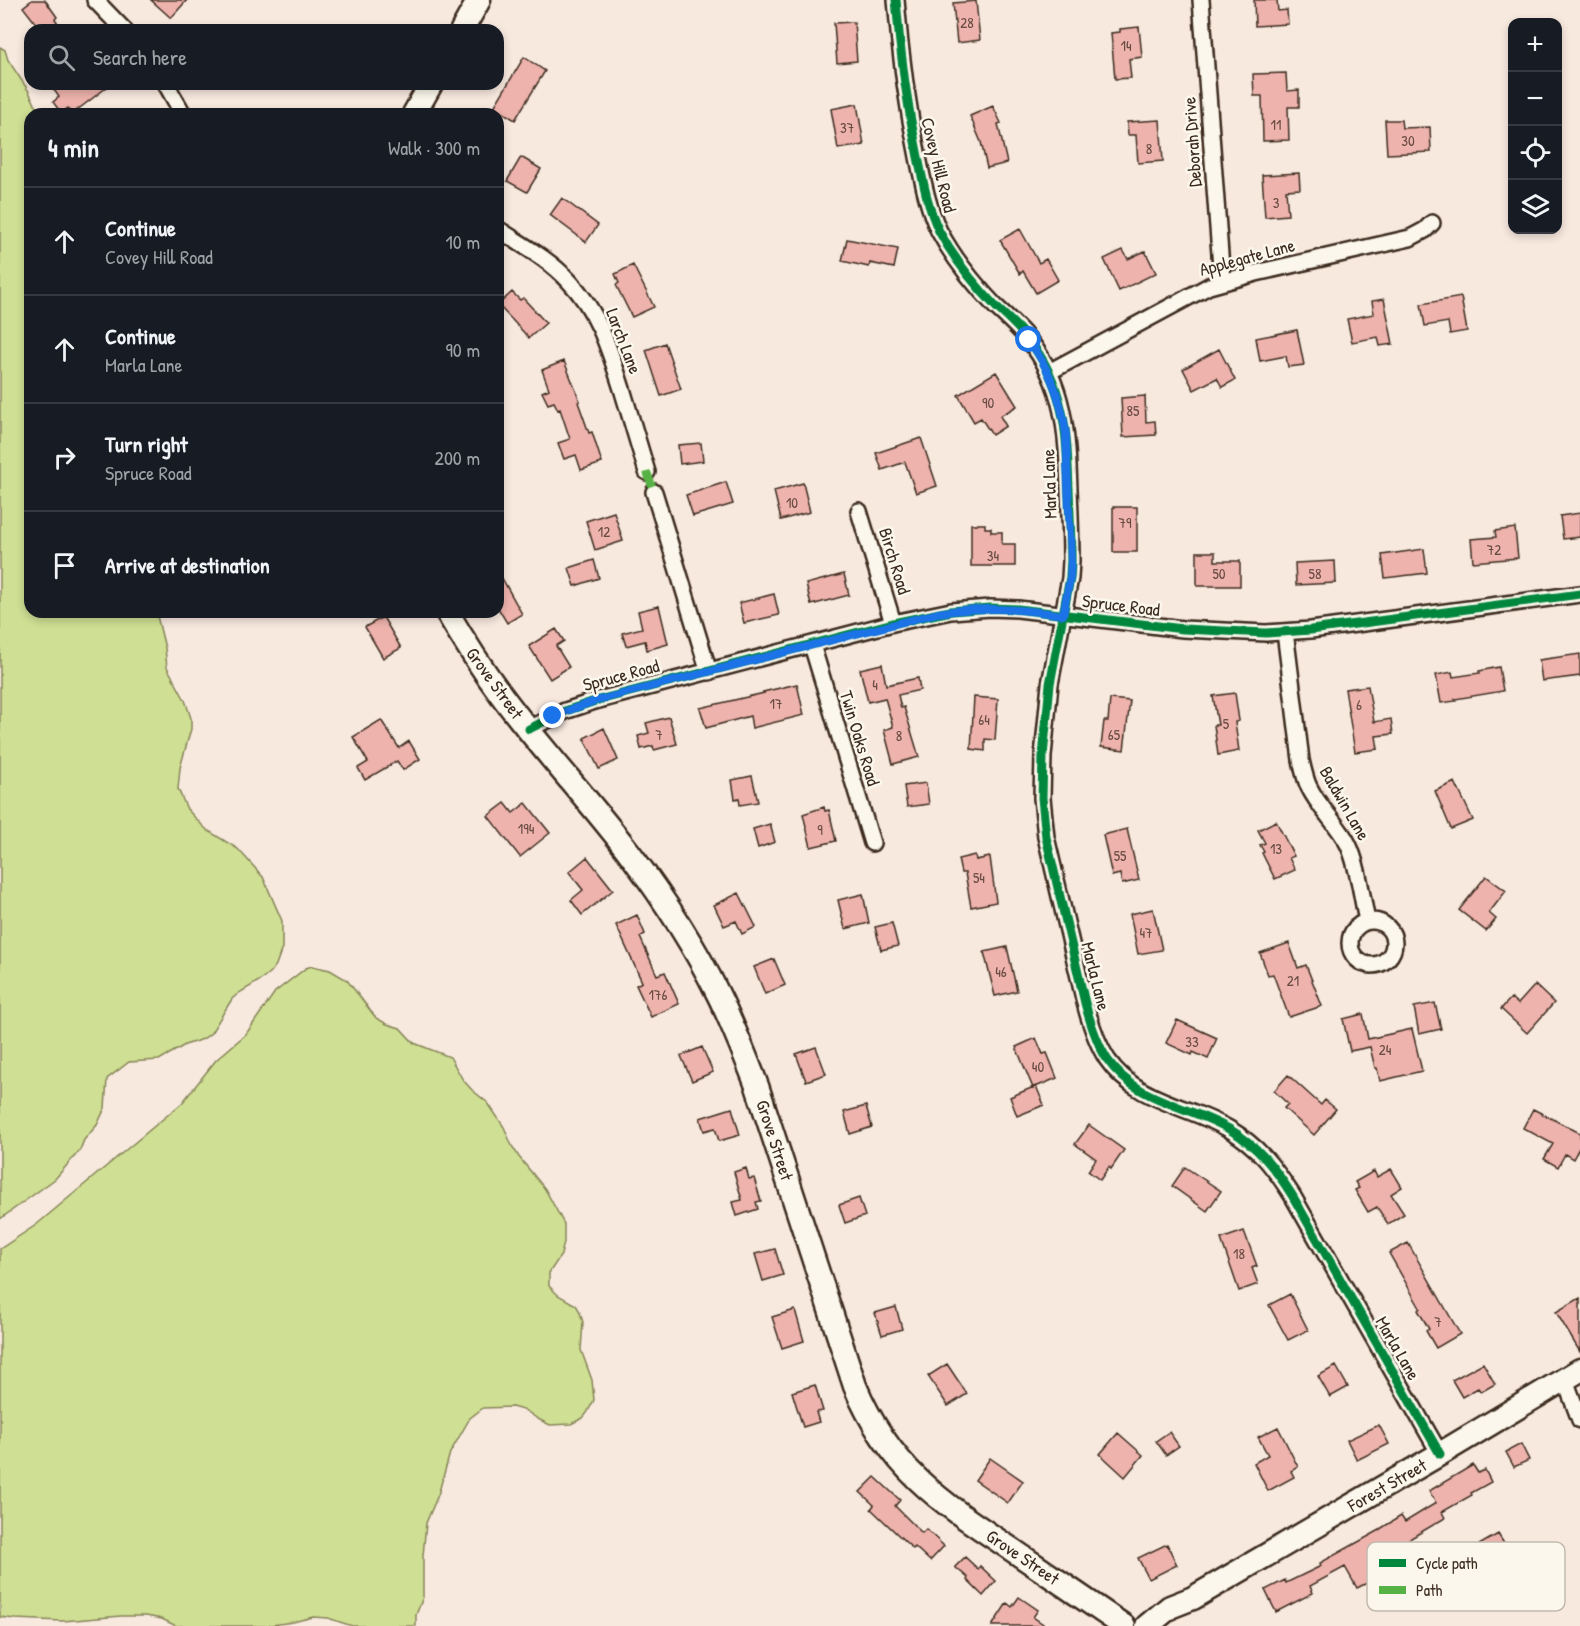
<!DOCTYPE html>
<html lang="en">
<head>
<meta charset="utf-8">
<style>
	body { margin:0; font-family:"Patrick Hand",sans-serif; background:#20242c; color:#f1f3f6 }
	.controls { position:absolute; right:18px; top:18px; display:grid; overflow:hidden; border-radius:12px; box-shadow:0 3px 9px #0003 }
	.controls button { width:54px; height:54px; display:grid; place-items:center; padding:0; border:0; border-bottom:2px solid #363941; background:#171b24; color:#f1f3f6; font:30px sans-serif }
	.stop { position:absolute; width:18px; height:18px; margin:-14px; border:4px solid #1a73e8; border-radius:50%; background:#fff }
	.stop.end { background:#1a73e8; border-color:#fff; box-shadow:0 2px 6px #0008 }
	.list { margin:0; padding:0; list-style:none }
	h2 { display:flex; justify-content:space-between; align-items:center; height:78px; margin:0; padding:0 24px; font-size:26px }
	h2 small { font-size:20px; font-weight:400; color:#9ea1a6 }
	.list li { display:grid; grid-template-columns:39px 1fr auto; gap:18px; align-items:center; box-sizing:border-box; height:108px; padding:0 24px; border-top:2px solid #363941 }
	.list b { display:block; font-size:22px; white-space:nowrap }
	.list p { margin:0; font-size:20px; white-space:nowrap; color:#9ea1a6 }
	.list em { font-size:20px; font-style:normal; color:#9ea1a6 }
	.icon { flex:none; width:33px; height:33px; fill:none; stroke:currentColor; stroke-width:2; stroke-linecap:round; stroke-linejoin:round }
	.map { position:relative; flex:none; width:1580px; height:1626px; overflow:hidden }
	.search { position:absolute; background:#171b24; box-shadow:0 3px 9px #0003; left:24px; top:24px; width:480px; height:66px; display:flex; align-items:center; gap:15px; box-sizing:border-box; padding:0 21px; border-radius:18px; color:#9ea1a6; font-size:22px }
	.panel { position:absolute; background:#171b24; box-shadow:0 3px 9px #0003; left:24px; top:108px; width:480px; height:510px; border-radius:18px }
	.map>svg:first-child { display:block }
	.green { fill:#cfdf93; stroke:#858458; stroke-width:1.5 }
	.building { fill:#eeb3ad; stroke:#3b2a1e; stroke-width:1.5 }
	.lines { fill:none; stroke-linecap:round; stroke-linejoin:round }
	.street-casing { stroke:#3b2a1e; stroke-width:20 }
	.secondary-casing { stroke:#3b2a1e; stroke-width:27 }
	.street { stroke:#fbf7ec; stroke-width:15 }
	.secondary { stroke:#fbf7ec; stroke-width:22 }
	.quiet { stroke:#57b245; stroke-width:8; stroke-dasharray:15 8; stroke-linecap:butt }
	.cycleway-casing { stroke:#fbf7ec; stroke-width:13 }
	.cycleway { stroke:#00873e; stroke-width:9 }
	.route { stroke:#1a73e8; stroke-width:8 }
	.labels { text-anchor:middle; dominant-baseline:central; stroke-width:5; stroke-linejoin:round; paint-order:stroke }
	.number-label { font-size:15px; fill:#684c42 }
	.street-label { font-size:18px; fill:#3b2a1e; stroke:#fbf7ec }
	.key { fill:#fbf7ec; stroke:#c1baae; stroke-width:1.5 }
	.key-label { font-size:16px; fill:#3b2a1e }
</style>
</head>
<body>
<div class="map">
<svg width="1580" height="1626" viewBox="0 0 1580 1626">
	<rect width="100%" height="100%" fill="#f8e9df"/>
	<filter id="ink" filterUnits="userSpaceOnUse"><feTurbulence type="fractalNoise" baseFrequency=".0167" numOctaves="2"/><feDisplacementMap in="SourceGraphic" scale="12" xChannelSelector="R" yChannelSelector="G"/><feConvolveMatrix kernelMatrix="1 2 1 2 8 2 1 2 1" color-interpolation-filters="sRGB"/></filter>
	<g filter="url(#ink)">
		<path class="green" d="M0,47L5,50L8,60L28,90L40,114H30V612H156L165,648L167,667L185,700L191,718V729L180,768L178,789L187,809L199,822L207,830L238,849L263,877L282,921V948L276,965L271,972L264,978L239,993L232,999L211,1033L203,1039L185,1045L159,1060L129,1062L107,1079L105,1108L97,1125L84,1140L80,1150L55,1179L0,1219Z
			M312,966L330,970L347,980L376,1018L387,1024L400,1028L414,1043L450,1057L463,1080L472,1090L488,1103L504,1127L512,1146L519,1157L545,1189L564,1224V1242L561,1255L549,1273V1286L558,1295L576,1305L579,1310L583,1322L581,1350L592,1380L594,1400L587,1413L583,1418L571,1424L550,1425L538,1419L526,1411L512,1407L483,1408L470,1418L450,1453L438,1495L426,1523L423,1556V1597L416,1615V1626H352L328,1618L313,1617L293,1622L265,1626H176L162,1619L146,1616H121L63,1621L15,1619L0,1617V1249L36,1225L182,1103L216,1060L246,1034L275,992L306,968Z"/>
		<path class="building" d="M32,0H45L57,17L55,19L63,30H41L23,7Z
			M151,0H187L171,18Z
			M1254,0H1277L1278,11L1287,10L1288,24L1255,26Z
			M976,1L980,40L957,43L953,3Z
			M854,22L857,61L837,63L834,23Z
			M1139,27L1142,57L1129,59L1131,78L1115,79L1111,33L1120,32V29Z
			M524,57L545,71L515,120L494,107Z
			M1286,73L1287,91L1299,90V107H1288L1289,140L1263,141L1262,96H1254L1253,74Z
			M50,84H111L72,114L68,108L61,113L53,102L59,97Z
			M857,104L864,145L838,149L831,109Z
			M993,106L1001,123L998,124L1007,163L987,168L981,142L970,116Z
			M1160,120L1163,161L1138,163L1136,135H1128L1127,122Z
			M1385,120H1401L1402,128L1430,127L1431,152L1387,154Z
			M521,157L541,169L527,192L507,181Z
			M1299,173L1300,189L1286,190L1288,215L1265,217L1262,175Z
			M562,198L598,225L586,242L550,215Z
			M1020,229L1039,263L1046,259L1058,280L1036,293L1023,271L1020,274L1000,240Z
			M847,239L898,249L894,268L870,263L869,267L842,261Z
			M1123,250L1128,259L1145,251L1156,273L1119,291L1104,259Z
			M633,265L654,307L632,317L616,285L619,283L615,274Z
			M512,292L520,300L523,298L546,323L529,338L498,305Z
			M1461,297L1467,331L1450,334L1448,322L1425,326L1421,304Z
			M1384,299L1393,344L1380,346L1378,337L1352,342L1347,319L1374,314L1372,301Z
			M1297,330L1304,365L1288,367L1286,356L1260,361L1256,338Z
			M665,343L681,389L661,396L646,350Z
			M1219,349L1235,380L1222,387L1217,378L1194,390L1183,369Z
			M564,361L580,401L578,402L589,433L592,432L602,463L581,470L576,455L564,459L558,443L570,439L560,409L558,410L554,402L548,404L542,392L549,389L542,370Z
			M996,372L1017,406L1000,416L1006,426L992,435L981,418L974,422L958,395Z
			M1145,396L1146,422L1155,421L1156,435L1123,437L1121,398Z
			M921,438L937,486L916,493L905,462L882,470L876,453Z
			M701,443L703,461L680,464L678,445Z
			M726,482L733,504L693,516L686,495Z
			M803,483L810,512L781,520L774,491Z
			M1113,507H1137V552H1113Z
			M614,512L623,541L595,550L586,521Z
			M1580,513V537L1563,539L1560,516Z
			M971,524H985V528H991V532H1002V544H1015V566H971Z
			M1515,528L1518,558L1473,562L1471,539L1496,537L1495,531Z
			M1424,549L1427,573L1385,578L1382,555Z
			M1197,552H1215V561H1240V586H1197Z
			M594,560L599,578L575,586L569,568Z
			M1335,561L1336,583L1296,585L1295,563Z
			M498,571L522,614L507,623L498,608Z
			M844,574L849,595L811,605L806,584Z
			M774,594L779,615L744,623L739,603Z
			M659,606L668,644L647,650L645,641L626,646L622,633L642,628L638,611Z
			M383,617L401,648L383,658L365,627Z
			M556,629L564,641L556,646L569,667L550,679L529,646Z
			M1580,654V676L1542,681L1539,660Z
			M882,664L886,685L918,678L920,690L898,695L901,708L904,707L919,757L893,764L884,730L893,727L885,698L868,702L860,669Z
			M1499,667L1503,691L1455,699L1456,701L1441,703L1436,675L1452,672L1453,677L1480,673L1479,671Z
			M797,684L804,715L752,728L750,716L706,728L700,708L764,693L763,692Z
			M1368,686L1374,722L1391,719L1393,734L1376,736L1378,749L1355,752L1345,689Z
			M1235,693L1239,721L1235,722L1239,751L1218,755L1214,725H1218L1213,696Z
			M974,697L998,699L995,740L985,739V751L971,749Z
			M1110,699L1130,701L1124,750L1101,747L1104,721H1108Z
			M669,717L677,744L654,750L653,746L641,749L638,736L649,733L646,723Z
			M381,720L399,748L409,741L420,759L403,770L397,761L365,780L358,768L368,762L353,737Z
			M604,728L618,760L599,769L584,738Z
			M752,776L758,802L740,805L739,798L735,799L732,780Z
			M1455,782L1473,820L1451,829L1435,791Z
			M926,783L929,804L907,807L904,786Z
			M505,803L513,813L526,803L550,833L520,857L488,816Z
			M824,807L825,811L829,810L836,841L811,847L803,814Z
			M1276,821L1294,856L1289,858L1295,870L1275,879L1262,853L1264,852L1260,845L1265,843L1258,830Z
			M770,824L775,842L758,848L753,829Z
			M1127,829L1139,880L1122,884L1120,874L1112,876L1103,835Z
			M975,855L976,860L990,857L996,902L971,907L965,873H961L958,859Z
			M587,857L613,890L582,915L571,900L583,890L569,872Z
			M1486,876L1506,891L1489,913L1496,919L1486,931L1459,910Z
			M739,893L756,927L742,934L736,921L724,926L714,905Z
			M863,894L869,923L845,929L838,900Z
			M1153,909L1162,950L1138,954L1130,914Z
			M637,915L645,934L640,937L657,975L665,972L679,1004L651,1017L636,985L642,982L616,925Z
			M892,923L898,946L881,950L875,927Z
			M1289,943L1298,968L1306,965L1322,1006L1289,1017L1273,974L1268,975L1260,953Z
			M1007,947L1017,991L995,996L984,952Z
			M774,959L785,985L765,994L754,967Z
			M1535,985L1554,1003L1527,1033L1501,1009L1511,998L1518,1004Z
			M1435,1003L1441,1029L1419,1034L1414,1007Z
			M1363,1014L1368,1039L1412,1029L1422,1071L1380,1081L1377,1068H1375L1370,1047L1350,1051L1343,1019Z
			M1177,1020L1217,1038L1208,1059L1193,1052L1192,1055L1166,1043Z
			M1036,1038L1043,1054L1047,1053L1057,1078L1033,1088L1016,1047Z
			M702,1047L713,1072L692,1081L681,1056Z
			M816,1047L826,1074L806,1081L796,1054Z
			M1288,1075L1321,1105L1325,1100L1336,1109L1314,1135L1284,1108L1288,1104L1274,1091Z
			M1036,1086L1044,1105L1017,1116L1010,1097Z
			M866,1106L872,1127L850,1134L844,1112Z
			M732,1108L740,1135L719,1141L715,1128L704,1131L700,1118Z
			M1533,1109L1580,1133V1146L1573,1159L1565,1154L1558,1167L1544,1159L1553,1144L1523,1128Z
			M1089,1125L1124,1150L1111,1169L1109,1167L1100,1180L1088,1171L1096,1159L1075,1144Z
			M1185,1167L1221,1191L1207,1211L1172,1186Z
			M746,1168L749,1179L754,1178L761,1201L756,1202L758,1209L737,1216L733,1202L742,1200L734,1172Z
			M1391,1169L1402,1187L1391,1194L1404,1214L1388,1224L1377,1207L1368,1212L1355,1190L1359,1188L1355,1182L1374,1171L1377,1177Z
			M859,1198L865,1216L845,1223L839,1205Z
			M1244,1231L1257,1266L1252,1268L1258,1284L1239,1291L1221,1239Z
			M1408,1243L1460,1334L1436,1348L1426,1331L1429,1329L1418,1310L1420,1308L1389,1253Z
			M775,1249L783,1275L763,1281L755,1254Z
			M1290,1294L1308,1330L1288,1340L1269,1305Z
			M1580,1298V1352L1556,1312Z
			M896,1307L902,1329L882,1335L875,1313Z
			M795,1310L804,1341L782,1348L772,1317Z
			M1483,1363L1495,1384L1481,1392L1478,1388L1462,1397L1452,1380Z
			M947,1364L967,1394L948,1406L928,1376Z
			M1336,1366L1348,1387L1330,1397L1318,1376Z
			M815,1385L823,1411L816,1412L819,1422L803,1427L792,1392Z
			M1379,1425L1389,1444L1357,1460L1347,1440Z
			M1278,1427L1298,1467L1291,1471L1294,1477L1268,1491L1254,1463L1268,1455L1258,1437Z
			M1169,1432L1179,1446L1166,1455L1156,1441Z
			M1118,1433L1143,1455L1125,1477L1100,1454Z
			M1521,1444L1529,1460L1514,1467L1506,1452Z
			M990,1458L1023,1481L1008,1503L975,1480Z
			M1473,1465L1478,1473L1485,1470L1491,1482L1471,1493L1472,1495L1442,1512L1445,1518L1406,1541L1410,1547L1398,1555L1392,1545L1369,1558L1379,1577L1357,1588L1345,1567L1310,1586L1313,1593L1276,1612L1265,1590L1285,1580L1286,1583L1321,1566L1320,1563L1380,1530V1529L1401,1516L1405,1522L1436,1503L1429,1491Z
			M875,1477L900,1500L895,1506L922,1533L926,1529L944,1546L930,1561L915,1547L913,1549L871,1509L874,1505L860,1492Z
			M1498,1534L1518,1566L1499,1578L1479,1545Z
			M1167,1544L1177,1565L1149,1579L1138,1558Z
			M965,1557L978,1569L980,1566L996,1581L983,1596L967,1580L968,1578L955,1567Z
			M1019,1597L1038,1610L1033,1617L1046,1626H992L1007,1603L1012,1607Z"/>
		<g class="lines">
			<g class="street-casing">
				<path id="street" d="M95,0L124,30
					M896,0C900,53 907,105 918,157C923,182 928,208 939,231C954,259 974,284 996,307C1007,317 1018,327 1028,339C1065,384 1067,434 1069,489C1070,513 1071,537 1071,561L1070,578L1050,684L1043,756L1042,798L1046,837L1085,1003C1090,1022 1096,1042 1107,1059C1136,1102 1188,1105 1229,1129C1258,1146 1274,1167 1292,1195L1440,1454
					M1201,0L1222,281
					M166,84L183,114
					M498,229C522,245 549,259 569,281C599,312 610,352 623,392C631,419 639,445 647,472
					M1049,372L1209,286L1256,273L1410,238L1425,230L1432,223
					M654,492L709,672
					M859,511L893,623
					M1285,632L1301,760C1303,769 1305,779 1309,787C1319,808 1338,824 1348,844C1358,864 1362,898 1367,921
					M812,645L872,843
					M529,729L565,711L595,701L893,623L951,611L990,608L1018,609L1183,629L1266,633L1311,630L1580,594
					M1350 943a22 22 0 1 1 44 0a22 22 0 1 1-44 0Z
					M1565,1380L1580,1420"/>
			</g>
			<g class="secondary-casing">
				<path id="secondary" d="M462,30L479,0
					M414,114L431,84
					M447,612C464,641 482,669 502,696C543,751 590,801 631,855C664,899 694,945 718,994C733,1024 745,1055 757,1086L855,1386C890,1470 942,1503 1014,1551C1051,1576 1087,1601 1124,1626
					M1147,1626L1170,1607L1193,1598L1440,1454L1580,1370"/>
			</g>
			<use href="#street" class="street"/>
			<use href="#secondary" class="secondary"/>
			<path class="quiet" d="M647,472L654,492"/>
			<g class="cycleway-casing">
				<path id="cycleway" d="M896,0C900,53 907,105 918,157C923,182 928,208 939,231C954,259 974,284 996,307C1007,317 1018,327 1028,339C1065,384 1067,434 1069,489C1070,513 1071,537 1071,561L1070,578L1050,684L1043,756L1042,798L1046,837L1085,1003C1090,1022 1096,1042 1107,1059C1136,1102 1188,1105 1229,1129C1258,1146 1274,1167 1292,1195L1440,1454
					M529,729L565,711L595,701L893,623L951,611L990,608L1018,609L1183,629L1266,633L1311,630L1580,594"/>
			</g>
			<use href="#cycleway" class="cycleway"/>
		</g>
	</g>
	<g class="lines" filter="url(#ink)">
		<path class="route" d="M553,716L595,701L938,613C980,606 1021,609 1063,615L1070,578L1071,561L1066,434C1061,397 1050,371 1029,340"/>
	</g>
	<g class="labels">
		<g class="number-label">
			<text x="967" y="22">28</text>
			<text x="1126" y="45">14</text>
			<text x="1276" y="124">11</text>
			<text x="847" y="127">37</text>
			<text x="1408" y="140">30</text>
			<text x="1149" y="148">8</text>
			<text x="1276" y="202">3</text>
			<text x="988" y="402">90</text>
			<text x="1133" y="410">85</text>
			<text x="792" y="502">10</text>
			<text x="1125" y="522">79</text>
			<text x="604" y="531">12</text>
			<text x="1494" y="549">72</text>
			<text x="993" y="555">34</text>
			<text x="1219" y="573">50</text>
			<text x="1315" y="573">58</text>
			<text x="875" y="684">4</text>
			<text x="776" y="703">17</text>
			<text x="1359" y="704">6</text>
			<text x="984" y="719">64</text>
			<text x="1226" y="723">5</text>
			<text x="659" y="734">7</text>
			<text x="1114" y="734">65</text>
			<text x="899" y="735">8</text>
			<text x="526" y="828">194</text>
			<text x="820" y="829">9</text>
			<text x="1276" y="848">13</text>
			<text x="1120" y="855">55</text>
			<text x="979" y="877">54</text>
			<text x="1146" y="932">47</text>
			<text x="1001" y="971">46</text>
			<text x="1293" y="980">21</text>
			<text x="658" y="994">176</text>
			<text x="1192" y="1041">33</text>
			<text x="1385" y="1049">24</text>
			<text x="1038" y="1066">40</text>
			<text x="1239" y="1253">18</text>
			<text x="1438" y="1321">7</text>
		</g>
		<g class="street-label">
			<text transform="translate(1192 142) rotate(-94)">Deborah Drive</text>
			<text transform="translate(939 165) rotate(76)">Covey Hill Road</text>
			<text transform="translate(1247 257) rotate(-15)">Applegate Lane</text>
			<text transform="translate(624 341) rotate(69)">Larch Lane</text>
			<text transform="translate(1049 484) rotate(-92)">Marla Lane</text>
			<text transform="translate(895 561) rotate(73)">Birch Road</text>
			<text transform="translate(1121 605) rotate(7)">Spruce Road</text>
			<text transform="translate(621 675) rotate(-15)">Spruce Road</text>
			<text transform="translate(495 683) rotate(54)">Grove Street</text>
			<text transform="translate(860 738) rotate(73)">Twin Oaks Road</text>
			<text transform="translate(1345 803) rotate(60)">Baldwin Lane</text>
			<text transform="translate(1096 976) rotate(76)">Marla Lane</text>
			<text transform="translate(775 1140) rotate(72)">Grove Street</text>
			<text transform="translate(1398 1348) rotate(60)">Marla Lane</text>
			<text transform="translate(1387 1485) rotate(-30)">Forest Street</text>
			<text transform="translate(1023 1557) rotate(34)">Grove Street</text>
		</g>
	</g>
	<rect x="1367" y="1542" width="198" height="69" rx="9" class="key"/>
	<rect x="1379" y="1559" width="27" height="8" fill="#00873e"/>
	<rect x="1379" y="1586" width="27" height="8" fill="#57b245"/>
	<g class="key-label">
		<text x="1416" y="1569">Cycle path</text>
		<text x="1416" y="1596">Path</text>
	</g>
</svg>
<div class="controls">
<button>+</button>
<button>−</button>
<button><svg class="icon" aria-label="locate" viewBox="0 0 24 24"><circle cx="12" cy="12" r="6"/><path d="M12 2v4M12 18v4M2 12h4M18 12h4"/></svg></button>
<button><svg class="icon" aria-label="layers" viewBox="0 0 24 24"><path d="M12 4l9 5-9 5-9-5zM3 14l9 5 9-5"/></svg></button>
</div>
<div class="stop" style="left:1029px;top:340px"></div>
<div class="stop end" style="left:553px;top:716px"></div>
<div class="search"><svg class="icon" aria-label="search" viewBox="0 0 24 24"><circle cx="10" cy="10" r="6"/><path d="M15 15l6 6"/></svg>Search here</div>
<section class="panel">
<h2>4 min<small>Walk · 300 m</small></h2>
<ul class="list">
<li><svg class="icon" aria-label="ahead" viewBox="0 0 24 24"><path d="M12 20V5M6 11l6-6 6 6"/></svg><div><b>Continue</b><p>Covey Hill Road</p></div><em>10 m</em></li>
<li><svg class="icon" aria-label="ahead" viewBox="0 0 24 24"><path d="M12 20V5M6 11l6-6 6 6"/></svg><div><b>Continue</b><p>Marla Lane</p></div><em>90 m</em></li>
<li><svg class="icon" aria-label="right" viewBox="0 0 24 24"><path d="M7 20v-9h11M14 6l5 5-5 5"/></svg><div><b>Turn right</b><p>Spruce Road</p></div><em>200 m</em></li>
<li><svg class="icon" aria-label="arrive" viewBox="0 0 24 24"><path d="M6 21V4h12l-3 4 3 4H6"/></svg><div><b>Arrive at destination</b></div></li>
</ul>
</section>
</div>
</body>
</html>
